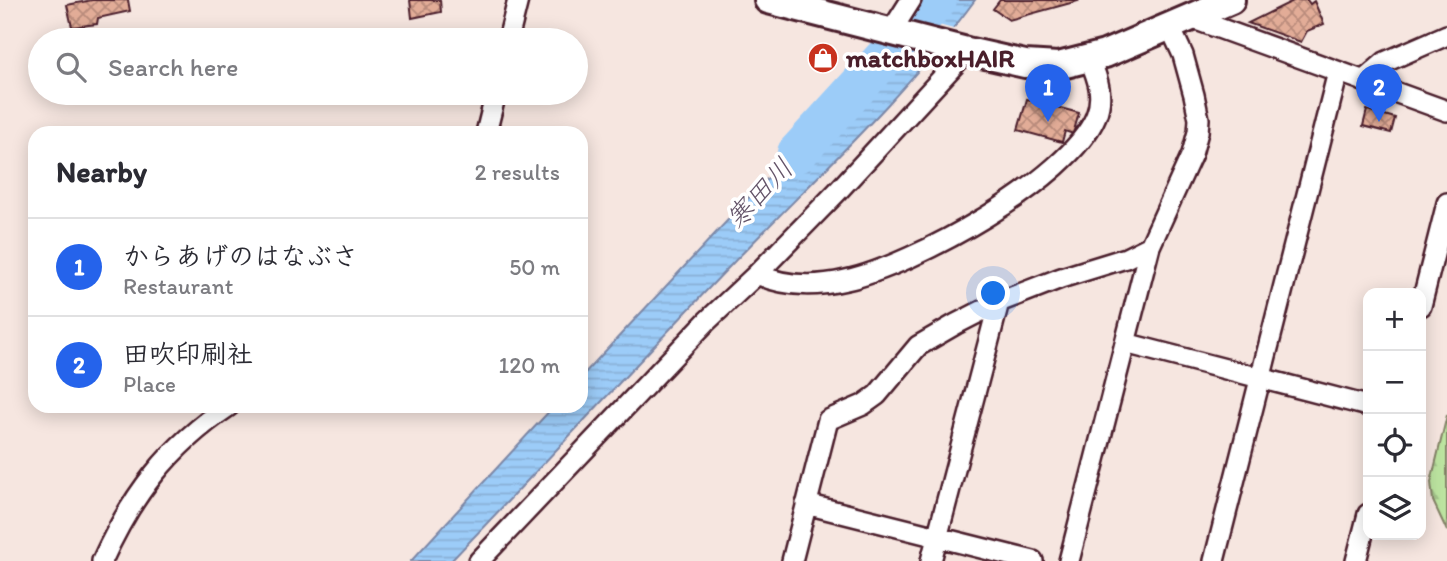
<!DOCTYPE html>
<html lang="en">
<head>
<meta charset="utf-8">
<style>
	body { margin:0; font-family:Itim,"Klee One",sans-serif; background:#f7f7f7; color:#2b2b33 }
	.controls { position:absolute; right:21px; bottom:21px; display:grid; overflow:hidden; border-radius:14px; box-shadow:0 4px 18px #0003 }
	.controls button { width:63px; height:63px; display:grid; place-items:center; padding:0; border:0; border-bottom:2px solid #e1e1e2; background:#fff; color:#2b2b33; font:35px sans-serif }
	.you { position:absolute; left:994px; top:294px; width:24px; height:24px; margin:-18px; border:5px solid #fff; border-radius:50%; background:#1a73e8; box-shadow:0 0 0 10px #1a73e833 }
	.badge { display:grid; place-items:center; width:46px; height:46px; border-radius:50%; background:#2563eb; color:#fff; font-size:23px; font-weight:700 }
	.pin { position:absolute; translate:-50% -58px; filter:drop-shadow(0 2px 4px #0008) }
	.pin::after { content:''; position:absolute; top:37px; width:24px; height:21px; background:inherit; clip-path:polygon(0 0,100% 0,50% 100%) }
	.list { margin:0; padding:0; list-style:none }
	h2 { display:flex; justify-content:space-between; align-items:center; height:91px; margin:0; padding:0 28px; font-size:30px }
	h2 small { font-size:23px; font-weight:400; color:#7c7c81 }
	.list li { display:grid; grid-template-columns:46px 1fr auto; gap:21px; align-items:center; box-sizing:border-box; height:98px; padding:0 28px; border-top:2px solid #e1e1e2 }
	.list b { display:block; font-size:26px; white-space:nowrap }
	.list p { margin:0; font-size:23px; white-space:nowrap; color:#7c7c81 }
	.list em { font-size:23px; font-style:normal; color:#7c7c81 }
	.icon { flex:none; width:38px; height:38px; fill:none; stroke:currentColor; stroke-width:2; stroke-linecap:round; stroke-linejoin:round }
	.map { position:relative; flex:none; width:1447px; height:561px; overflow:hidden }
	.search { position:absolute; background:#fff; box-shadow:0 4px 18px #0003; left:28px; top:28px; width:560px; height:77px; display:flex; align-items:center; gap:18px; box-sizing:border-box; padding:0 24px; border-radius:38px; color:#7c7c81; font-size:26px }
	.panel { position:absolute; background:#fff; box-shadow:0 4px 18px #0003; left:28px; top:126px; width:560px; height:287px; border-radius:21px }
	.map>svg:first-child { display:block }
	.forest { fill:url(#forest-firs); stroke:#838266; stroke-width:2 }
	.water { fill:url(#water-rules); stroke:#7b87a6; stroke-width:2 }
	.pier { fill:#f6e6e0 }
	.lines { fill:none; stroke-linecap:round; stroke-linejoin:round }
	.river { stroke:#9cccf8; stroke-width:40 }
	.building { fill:url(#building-cross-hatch); stroke:#4a1f2b; stroke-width:2 }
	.street-casing { stroke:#4a1f2b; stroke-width:24 }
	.secondary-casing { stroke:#4a1f2b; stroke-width:32 }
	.street { stroke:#fff; stroke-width:19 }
	.secondary { stroke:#fff; stroke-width:26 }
	.labels { text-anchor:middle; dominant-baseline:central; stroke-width:7; stroke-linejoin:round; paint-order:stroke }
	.poi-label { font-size:26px; font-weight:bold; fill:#4a1f2b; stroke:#fff; text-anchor:start }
	.water-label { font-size:28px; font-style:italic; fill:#635368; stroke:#fff }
</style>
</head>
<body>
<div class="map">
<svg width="1447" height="561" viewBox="0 0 1447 561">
	<defs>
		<pattern id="forest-firs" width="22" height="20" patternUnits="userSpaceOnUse" patternTransform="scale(1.75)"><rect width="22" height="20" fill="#bce4a0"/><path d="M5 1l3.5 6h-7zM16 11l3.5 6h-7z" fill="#a3c38a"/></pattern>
		<pattern id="water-rules" width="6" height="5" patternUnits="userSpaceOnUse" patternTransform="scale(1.75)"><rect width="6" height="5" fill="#9cccf8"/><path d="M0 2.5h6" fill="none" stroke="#88afd5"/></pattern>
		<pattern id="building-cross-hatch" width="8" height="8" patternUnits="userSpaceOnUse" patternTransform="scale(1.75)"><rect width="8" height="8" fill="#e2ac97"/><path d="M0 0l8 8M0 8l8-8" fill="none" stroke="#b98b7b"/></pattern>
	</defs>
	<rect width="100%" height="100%" fill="#f6e6e0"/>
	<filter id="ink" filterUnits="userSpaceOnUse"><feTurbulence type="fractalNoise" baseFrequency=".0143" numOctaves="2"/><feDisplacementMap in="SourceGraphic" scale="14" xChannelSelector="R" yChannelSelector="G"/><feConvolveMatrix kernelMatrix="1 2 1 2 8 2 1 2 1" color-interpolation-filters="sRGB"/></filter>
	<g filter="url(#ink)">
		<path class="forest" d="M1447,415V531L1433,501L1431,482Z"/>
		<path class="water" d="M942,0H975C904,97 814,179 731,265C637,363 545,463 451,561H411L554,406H581V377L755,191L893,55Z"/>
		<path class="pier" d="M920,20L957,30L930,61L892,51Z"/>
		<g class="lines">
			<path class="river" d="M797,153L937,0"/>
		</g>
		<path class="building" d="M92,0H128L130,11L98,18L97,24L72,27L67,5Z
			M410,0H440L441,12L412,18Z
			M1000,0H1077L1078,1L1009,20L993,9Z
			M1295,0H1307L1310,4L1314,1L1324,24L1307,31L1301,42L1248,23Z
			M1027,99L1079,113L1073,134L1065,131L1062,142L1018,130Z
			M1367,110L1395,118L1391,133L1363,126Z"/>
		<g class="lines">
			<g class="street-casing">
				<path id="street" d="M1191,18L1447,111
					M892,30L911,0
					M508,40L518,0
					M1363,81L1385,62L1447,35
					M486,133L496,93
					M757,274C785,287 816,287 846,280C912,266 1070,180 1096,116C1104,96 1098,79 1090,60
					M1421,306L1447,203
					M1125,343L1368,406
					M806,504L1033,561
					M102,561C132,495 168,447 229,406
					M479,561L707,321L757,274L837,192L967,51
					M792,561L828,420L863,405L877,395L918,346L956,324L999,302L1061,278L1126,258L1150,246
					M931,561L999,302
					M1069,561L1150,246L1192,154L1198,132L1199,119L1194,95L1183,55L1170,27
					M1214,561L1338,72
					M1356,561L1368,514"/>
			</g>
			<g class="secondary-casing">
				<path id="secondary" d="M768,0L967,51L1025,64L1058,66L1105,54L1231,0"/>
			</g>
			<use href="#street" class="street"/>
			<use href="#secondary" class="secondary"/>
		</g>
	</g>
	<defs>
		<g id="shop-disc" transform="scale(1.575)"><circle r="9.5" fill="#c8321e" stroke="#fff"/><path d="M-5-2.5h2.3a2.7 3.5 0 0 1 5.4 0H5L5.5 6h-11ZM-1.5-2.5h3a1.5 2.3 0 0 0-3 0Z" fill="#fff"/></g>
	</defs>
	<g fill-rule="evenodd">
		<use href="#shop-disc" x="823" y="58"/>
	</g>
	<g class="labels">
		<g class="poi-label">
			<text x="846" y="58">matchboxHAIR</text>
		</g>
		<g class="water-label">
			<text transform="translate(759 193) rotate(-47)">寒田川</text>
		</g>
	</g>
</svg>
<div class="controls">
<button>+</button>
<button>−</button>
<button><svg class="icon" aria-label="locate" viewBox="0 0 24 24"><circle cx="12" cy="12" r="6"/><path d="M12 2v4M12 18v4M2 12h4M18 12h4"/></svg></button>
<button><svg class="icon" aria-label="layers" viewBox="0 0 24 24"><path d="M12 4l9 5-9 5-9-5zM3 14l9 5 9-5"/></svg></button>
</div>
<div class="you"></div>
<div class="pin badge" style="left:1048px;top:122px">1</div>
<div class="pin badge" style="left:1379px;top:122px">2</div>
<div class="search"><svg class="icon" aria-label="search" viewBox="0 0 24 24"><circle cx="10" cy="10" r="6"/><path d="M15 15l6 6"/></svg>Search here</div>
<section class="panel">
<h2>Nearby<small>2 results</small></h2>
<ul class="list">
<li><span class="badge">1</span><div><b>からあげのはなぶさ</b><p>Restaurant</p></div><em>50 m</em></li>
<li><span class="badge">2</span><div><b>田吹印刷社</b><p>Place</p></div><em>120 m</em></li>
</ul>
</section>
</div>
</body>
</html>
